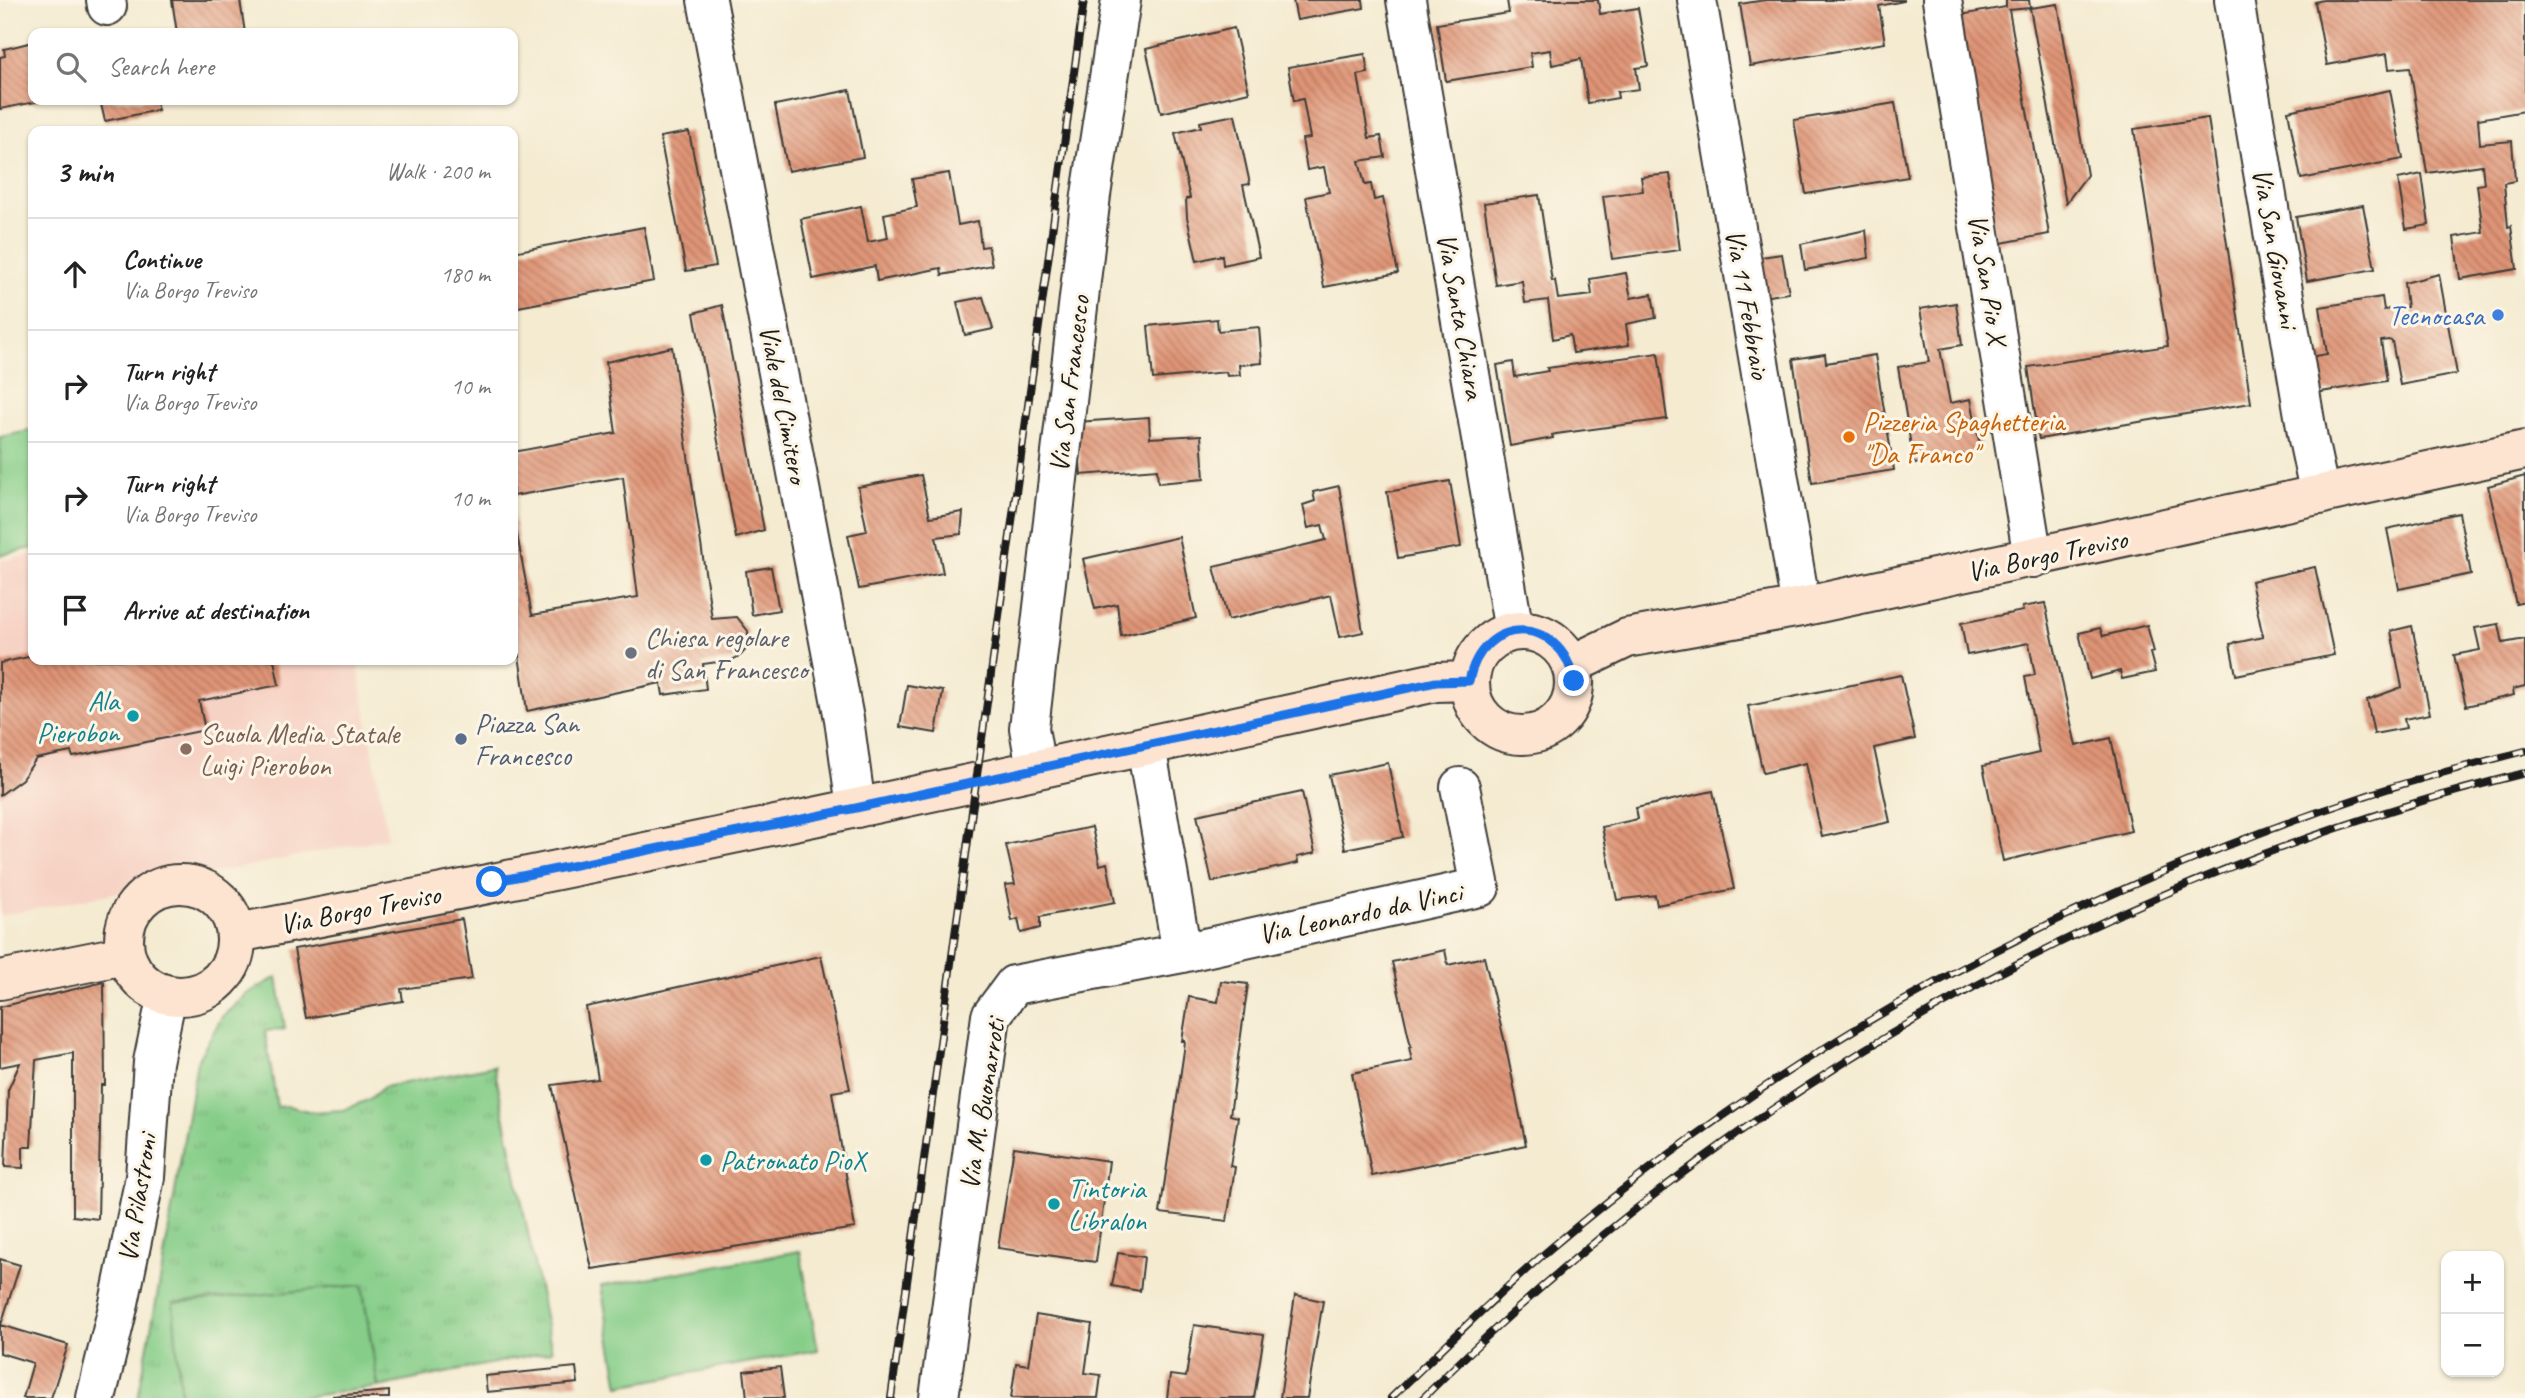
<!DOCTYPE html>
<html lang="en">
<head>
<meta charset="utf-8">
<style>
	body { margin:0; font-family:Caveat,sans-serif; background:#f2f2f2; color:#222 }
	.controls { position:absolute; right:21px; bottom:21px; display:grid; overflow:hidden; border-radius:14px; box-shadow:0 2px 5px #0004 }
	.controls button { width:63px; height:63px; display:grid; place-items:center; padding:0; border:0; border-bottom:2px solid #e0e0e0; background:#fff; color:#222; font:35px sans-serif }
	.stop { position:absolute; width:21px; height:21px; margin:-16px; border:5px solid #1a73e8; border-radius:50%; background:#fff }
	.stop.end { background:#1a73e8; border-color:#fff; box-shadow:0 2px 7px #0008 }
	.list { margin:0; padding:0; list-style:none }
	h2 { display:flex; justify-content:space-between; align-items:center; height:91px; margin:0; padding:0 28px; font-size:30px }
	h2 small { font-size:23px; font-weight:400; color:#767676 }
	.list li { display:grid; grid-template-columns:46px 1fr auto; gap:21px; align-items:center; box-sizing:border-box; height:112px; padding:0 28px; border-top:2px solid #e0e0e0 }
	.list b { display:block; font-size:26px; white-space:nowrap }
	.list p { margin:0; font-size:23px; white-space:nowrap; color:#767676 }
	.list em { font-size:23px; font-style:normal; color:#767676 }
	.icon { flex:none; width:38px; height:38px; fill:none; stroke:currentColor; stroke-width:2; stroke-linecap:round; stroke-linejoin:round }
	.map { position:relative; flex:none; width:2525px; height:1398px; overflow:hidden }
	.search { position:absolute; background:#fff; box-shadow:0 2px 5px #0004; left:28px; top:28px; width:490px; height:77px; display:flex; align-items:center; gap:18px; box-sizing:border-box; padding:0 24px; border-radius:14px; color:#767676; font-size:26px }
	.panel { position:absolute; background:#fff; box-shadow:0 2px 5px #0004; left:28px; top:126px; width:490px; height:539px; border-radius:14px }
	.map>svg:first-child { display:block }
	.built { fill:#f6d2c4 }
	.grass { fill:url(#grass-tufts); stroke:#507452; stroke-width:2 }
	.garden { fill:#85cd88; stroke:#507452; stroke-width:2 }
	.building { fill:url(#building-back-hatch) }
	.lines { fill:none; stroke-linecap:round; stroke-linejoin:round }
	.street-casing { stroke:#3c3b37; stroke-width:42 }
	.secondary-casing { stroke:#3c3b37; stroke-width:42 }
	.street { stroke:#fff; stroke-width:38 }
	.secondary { stroke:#fde4d0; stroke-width:38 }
	.rail-casing { stroke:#1c1c1c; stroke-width:8 }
	.rail { stroke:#fcf5e5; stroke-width:5; stroke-dasharray:16; stroke-linecap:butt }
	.route { stroke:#1a73e8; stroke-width:9 }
	.shop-dot { fill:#3f7fe0; stroke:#fcf5e5; stroke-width:2.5 }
	.food-dot { fill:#e8710a; stroke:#fcf5e5; stroke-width:2.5 }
	.worship-dot { fill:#6b7280; stroke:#fcf5e5; stroke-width:2.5 }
	.culture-dot { fill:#0f9aa8; stroke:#fcf5e5; stroke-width:2.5 }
	.service-dot { fill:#5c6f8a; stroke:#fcf5e5; stroke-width:2.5 }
	.education-dot { fill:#8d6e63; stroke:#fcf5e5; stroke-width:2.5 }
	.labels { text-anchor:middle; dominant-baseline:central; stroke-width:6; stroke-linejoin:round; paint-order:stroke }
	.street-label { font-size:28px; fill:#1c1c1c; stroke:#fcf5e5 }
	.shop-label { font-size:28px; fill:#366cbe; stroke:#fcf5e5; text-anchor:end }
	.food-label { font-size:28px; fill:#c56008; stroke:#fcf5e5; text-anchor:start }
	.worship-label { font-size:28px; fill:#5b616d; stroke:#fcf5e5; text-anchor:start }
	.culture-label { font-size:28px; fill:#0d838f; stroke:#fcf5e5; text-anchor:start }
	.service-label { font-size:28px; fill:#4e5e75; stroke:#fcf5e5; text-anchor:start }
	.education-label { font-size:28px; fill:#785e54; stroke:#fcf5e5; text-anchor:start }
</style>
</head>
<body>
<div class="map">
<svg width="2525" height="1398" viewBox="0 0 2525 1398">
	<defs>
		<pattern id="grass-tufts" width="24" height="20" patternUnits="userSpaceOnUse" patternTransform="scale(1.75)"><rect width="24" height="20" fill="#85cd88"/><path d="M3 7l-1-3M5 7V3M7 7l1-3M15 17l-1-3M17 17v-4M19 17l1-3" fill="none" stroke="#72af75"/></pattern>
		<pattern id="building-back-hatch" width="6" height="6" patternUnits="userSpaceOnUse" patternTransform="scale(1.75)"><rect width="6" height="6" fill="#df9476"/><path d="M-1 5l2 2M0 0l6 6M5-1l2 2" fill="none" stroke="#b47860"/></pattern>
	</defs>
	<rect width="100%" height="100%" fill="#fcf5e5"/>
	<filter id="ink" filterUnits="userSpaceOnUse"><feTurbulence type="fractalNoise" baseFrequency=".0143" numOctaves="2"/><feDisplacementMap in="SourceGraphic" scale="14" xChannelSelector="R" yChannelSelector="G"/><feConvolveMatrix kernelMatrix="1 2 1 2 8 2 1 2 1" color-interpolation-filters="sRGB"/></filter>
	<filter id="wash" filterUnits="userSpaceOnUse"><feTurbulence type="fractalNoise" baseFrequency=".00686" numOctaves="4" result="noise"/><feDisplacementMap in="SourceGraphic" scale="28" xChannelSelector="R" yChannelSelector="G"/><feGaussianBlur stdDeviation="1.57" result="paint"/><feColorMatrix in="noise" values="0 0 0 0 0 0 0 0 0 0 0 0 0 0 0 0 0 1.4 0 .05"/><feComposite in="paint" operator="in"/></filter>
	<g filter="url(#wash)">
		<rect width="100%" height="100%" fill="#f4ebd1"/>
		<path class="built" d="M33,554V660H357L388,838L0,916V561Z"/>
		<path class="grass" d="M277,977L285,1029L265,1031L277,1107L288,1106L312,1112L343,1110L368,1100L384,1087L494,1066L552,1351L378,1387L362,1285L173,1304L181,1398H138L160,1281L197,1061L222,1017L248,993Z"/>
		<path class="garden" d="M33,430V548L0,555V437Z
			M800,1251L818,1350L619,1386L601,1286Z
			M362,1285L378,1387L295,1398H181L173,1303Z"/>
		<g id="blocks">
			<path class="building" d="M172,0H240L245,33H177Z
				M1293,0H1363L1364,8L1297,20Z
				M1507,0H1598L1600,14L1638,8L1648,66L1636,68L1639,89L1617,92L1618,98L1588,103L1581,59L1552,65L1550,50L1530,53L1532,67L1446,81L1437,24L1509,13Z
				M1765,0H1904V1L1879,6L1885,43L1750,66L1740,4Z
				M2006,0H2029L2030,8L2009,10L2049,234L1996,244L1955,16L2006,7Z
				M2323,0H2525V111L2478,119L2480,144L2512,141L2515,181L2504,183L2508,227L2511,226L2517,269L2460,279L2454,237L2483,232L2477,185L2484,184L2482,165L2427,173L2410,67L2389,69L2387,54L2327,65L2315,2Z
				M2058,4L2087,175L2066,203L2030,8Z
				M1234,28L1249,92L1161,113L1146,49Z
				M33,42V100L40,101L0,109V57L5,56L4,49Z
				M1365,54L1368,73L1358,75L1369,138L1381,136L1385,157L1359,161L1365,185L1371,184L1374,200L1383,198L1398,273L1324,287L1306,197L1329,192L1324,167L1307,170L1302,139L1310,138L1303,99L1294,101L1288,67Z
				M850,90L863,157L788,171L775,105Z
				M2390,90L2403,159L2301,179L2288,111Z
				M100,100H155L158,110L105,121Z
				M1895,103L1908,177L1806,194L1794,120Z
				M1235,115L1250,184L1243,185L1259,257L1223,265L1222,255L1197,261L1187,217L1186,199L1190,198L1175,133L1201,127L1200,122Z
				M2208,118L2251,403L2039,439L2028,367L2168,346L2134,129Z
				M689,132L716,266L686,271L660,137Z
				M949,173L958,225L978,221L981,247L988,246L992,265L942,275L941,268L877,281L875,266L813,279L801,219L861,206L868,242L888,238L884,214L917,207L912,179Z
				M1670,174L1680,250L1612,259L1603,196L1643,191L1641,177Z
				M2422,174L2429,225L2406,229L2398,179Z
				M1539,195L1552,281L1555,280L1558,299L1592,295L1590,279L1626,273L1631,298L1652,294L1656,318L1626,324L1629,345L1573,353L1570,335L1553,339L1548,300L1525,303L1522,281L1496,285L1484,203Z
				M2363,205L2375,269L2307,281L2296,217Z
				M644,227L654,281L513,308V252Z
				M1866,230L1869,258L1805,270L1801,244Z
				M1782,254L1789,293L1761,297L1754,258Z
				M2439,274L2457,374L2400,385L2392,341L2388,340L2381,341L2387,381L2315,393L2310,357L2327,354L2320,307L2382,297L2384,310L2407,307L2404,283Z
				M983,297L993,329L965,335L957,302Z
				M1956,303L1962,345L1940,349L1950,403L1971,399L1981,451L1914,464L1898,367L1929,362L1920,309Z
				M722,305L764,530L736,538L694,313Z
				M1217,319L1218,331L1259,327L1262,363L1239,365L1240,375L1227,376L1226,372L1153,379L1148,326Z
				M672,347L712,619L737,617L748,631V647L741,655L732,660L703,664L706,689L663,695L661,683L527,711L517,641L513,642V513L532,615L638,597L623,477L513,496V452L616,433L606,362Z
				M1658,353L1667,419L1556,434L1552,435L1553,438L1510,446L1497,365L1513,362L1515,377L1548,371L1547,368Z
				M1825,354L1826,363L1875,355L1894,470L1812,483L1793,359Z
				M1149,417L1150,438L1201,435L1204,479L1158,483L1157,469L1081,475L1077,422Z
				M921,475L930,517L963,512L961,534L936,537L943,573L859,589L848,535L867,531L858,487Z
				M2525,476V602L2516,604L2488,486Z
				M1450,481L1461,547L1398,558L1387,492Z
				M1339,486L1363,632L1340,637L1331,595L1228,620L1214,567L1326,540L1322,525L1308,528L1303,505L1315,501L1313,492Z
				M2459,513L2471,574L2399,589L2387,529Z
				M1179,537L1196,618L1121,636L1117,604L1095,609L1083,559Z
				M771,567L779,610L752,615L746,571Z
				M2315,567L2334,655L2236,675L2230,644L2263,637L2251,581Z
				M2045,603L2076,746L2111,738L2131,831L2003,861L1983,766L2039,753L2025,677L2035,675L2029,643L1967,655L1961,623L2023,611L2022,607Z
				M2499,624L2503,643L2525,639V686L2513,689L2514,695L2466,706L2454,655L2480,650L2475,628Z
				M2147,625L2154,652L2150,653L2155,672L2122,679L2120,671L2090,679L2079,633L2100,628L2103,636Z
				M2412,626L2430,714L2404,719L2406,728L2374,734L2367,700L2402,687L2391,631Z
				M33,656V660H274L279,685L199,701L205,730L73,757L71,752L36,759L22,779L0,795V663Z
				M1901,675L1915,739L1874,748L1890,822L1822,837L1806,763L1763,773L1748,706Z
				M907,685L943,691L936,733L900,727Z
				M1388,763L1403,837L1345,849L1329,775Z
				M1713,791L1734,889L1657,905L1655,895L1617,900L1602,827L1638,819L1636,808Z
				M1302,792L1315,853L1297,857L1298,863L1212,882L1197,815Z
				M1092,827L1100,865L1107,863L1115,902L1040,917V928L1021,933L1018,919L1012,921L1005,885L1015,884L1006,845Z
				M462,919L472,979L401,989L403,1001L306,1018L294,949Z
				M1445,950L1448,965L1484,957L1505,1043L1526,1145L1372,1176L1352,1073L1412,1061L1409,1047H1411L1392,962Z
				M821,956L850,1089L832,1092L855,1228L592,1269L552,1085L598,1079L586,1007Z
				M1221,981L1248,984L1230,1115L1238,1117L1230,1166L1235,1167L1227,1221L1160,1213L1184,1051L1185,1041H1182L1189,997L1218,1002Z
				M104,982L105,1085H101L98,1219L73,1216V1053L36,1060L31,1147H23V1168L5,1167L8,1090L20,1063L0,1067V1007Z
				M1014,1147L1109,1161L1096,1262L998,1248Z
				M1118,1253L1144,1257L1140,1291L1112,1286Z
				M0,1259L20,1265L1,1325L68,1345L51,1398H23L33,1363L0,1353Z
				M1295,1295L1323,1301L1307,1398H1280Z
				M1036,1315L1092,1324L1085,1373L1101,1375L1098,1398H1011L1016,1363L1028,1365Z
				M1194,1325L1264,1335L1254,1398H1167L1170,1375L1186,1377Z
				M576,1367L578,1383L487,1392L485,1376Z
				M780,1367L784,1398H747L744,1371Z
				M389,1391V1398H333V1396Z"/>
		</g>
	</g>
	<g filter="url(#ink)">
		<use href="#blocks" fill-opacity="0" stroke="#3c3b37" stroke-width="2"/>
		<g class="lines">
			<g class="street-casing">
				<path id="street" d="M106,0L107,6
					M707,0L844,719L856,808
					M1406,0L1514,631
					M1697,0L1801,607
					M1942,0L2033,558
					M2234,0L2308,439L2320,495
					M1036,769L1029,728L1091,195L1121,0
					M1182,953L1480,887L1460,787
					M96,1398L119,1303L145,1177L153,1062L167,995
					M939,1398L991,1016L1014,985L1182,953L1146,746"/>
			</g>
			<g class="secondary-casing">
				<path id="secondary" d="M1470 683a52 52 0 1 1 104 0a52 52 0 1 1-104 0Z
					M1571,665L1627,638L1801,607L2525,450
					M124 940a56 56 0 1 1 112 0a56 56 0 1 1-112 0Z
					M237,933C638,857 1037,770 1436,682L1469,681
					M0,980L125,955"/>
			</g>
			<use href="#street" class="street"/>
			<use href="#secondary" class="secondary"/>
			<g class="rail-casing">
				<path id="rail" d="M891,1398L1084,0
					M1391,1398C1444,1347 1496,1295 1551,1248C1793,1043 2065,895 2365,796C2418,778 2471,765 2525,751
					M1423,1398C1726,1095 2108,876 2525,773"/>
			</g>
			<use href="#rail" class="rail"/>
		</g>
	</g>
	<g class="lines" filter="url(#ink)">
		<path class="route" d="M492,882L856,808L1436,682L1469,681C1482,614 1561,614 1574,681"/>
	</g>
	<circle class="shop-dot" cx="2498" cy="315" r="7"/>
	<circle class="food-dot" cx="1849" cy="437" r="7"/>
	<circle class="worship-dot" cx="631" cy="653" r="7"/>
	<g class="culture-dot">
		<circle cx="133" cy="716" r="7"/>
		<circle cx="706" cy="1160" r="7"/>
		<circle cx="1054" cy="1204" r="7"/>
	</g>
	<circle class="service-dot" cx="461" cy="739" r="7"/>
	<circle class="education-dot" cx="186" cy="749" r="7"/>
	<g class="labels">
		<g class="street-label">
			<text transform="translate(2276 248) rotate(80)">Via San Giovanni</text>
			<text transform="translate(1988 279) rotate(81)">Via San Pio X</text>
			<text transform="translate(1748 304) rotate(80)">Via 11 Febbraio</text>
			<text transform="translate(1461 316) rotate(80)">Via Santa Chiara</text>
			<text transform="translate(1069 384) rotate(-83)">Via San Francesco</text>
			<text transform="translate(784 404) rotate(79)">Viale del Cimitero</text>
			<text transform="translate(2047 555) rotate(-12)">Via Borgo Treviso</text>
			<text transform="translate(360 909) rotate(-11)">Via Borgo Treviso</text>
			<text transform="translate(1360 913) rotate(-12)">Via Leonardo da Vinci</text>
			<text transform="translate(982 1104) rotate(-81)">Via M. Buonarroti</text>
			<text transform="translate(137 1198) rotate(-81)">Via Pilastroni</text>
		</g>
		<g class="shop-label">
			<text x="2484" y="315">Tecnocasa</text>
		</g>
		<g class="food-label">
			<text x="1863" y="421">Pizzeria Spaghetteria<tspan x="1863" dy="32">"Da Franco"</tspan></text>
		</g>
		<g class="worship-label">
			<text x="645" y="637">Chiesa regolare<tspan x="645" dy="32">di San Francesco</tspan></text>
		</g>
		<g class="culture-label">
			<text x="119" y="700" text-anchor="end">Ala<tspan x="119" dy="32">Pierobon</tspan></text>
			<text x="720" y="1160">Patronato PioX</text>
			<text x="1068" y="1188">Tintoria<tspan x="1068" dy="32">Libralon</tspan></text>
		</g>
		<g class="service-label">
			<text x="475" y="723">Piazza San<tspan x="475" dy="32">Francesco</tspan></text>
		</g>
		<g class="education-label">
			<text x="200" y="733">Scuola Media Statale<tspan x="200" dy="32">Luigi Pierobon</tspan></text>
		</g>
	</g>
</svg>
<div class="controls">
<button>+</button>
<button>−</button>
</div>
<div class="stop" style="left:492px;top:882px"></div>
<div class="stop end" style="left:1574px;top:681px"></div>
<div class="search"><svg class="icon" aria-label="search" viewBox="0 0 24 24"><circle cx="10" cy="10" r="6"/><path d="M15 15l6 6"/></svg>Search here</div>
<section class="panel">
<h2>3 min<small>Walk · 200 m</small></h2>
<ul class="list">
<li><svg class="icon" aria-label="ahead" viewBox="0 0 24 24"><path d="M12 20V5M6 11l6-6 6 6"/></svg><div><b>Continue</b><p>Via Borgo Treviso</p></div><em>180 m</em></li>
<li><svg class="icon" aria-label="right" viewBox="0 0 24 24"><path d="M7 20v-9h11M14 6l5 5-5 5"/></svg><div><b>Turn right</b><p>Via Borgo Treviso</p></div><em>10 m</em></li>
<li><svg class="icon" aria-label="right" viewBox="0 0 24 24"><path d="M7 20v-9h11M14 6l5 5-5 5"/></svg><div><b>Turn right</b><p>Via Borgo Treviso</p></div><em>10 m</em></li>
<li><svg class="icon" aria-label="arrive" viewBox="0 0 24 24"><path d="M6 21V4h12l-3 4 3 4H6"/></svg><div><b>Arrive at destination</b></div></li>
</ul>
</section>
</div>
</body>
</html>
